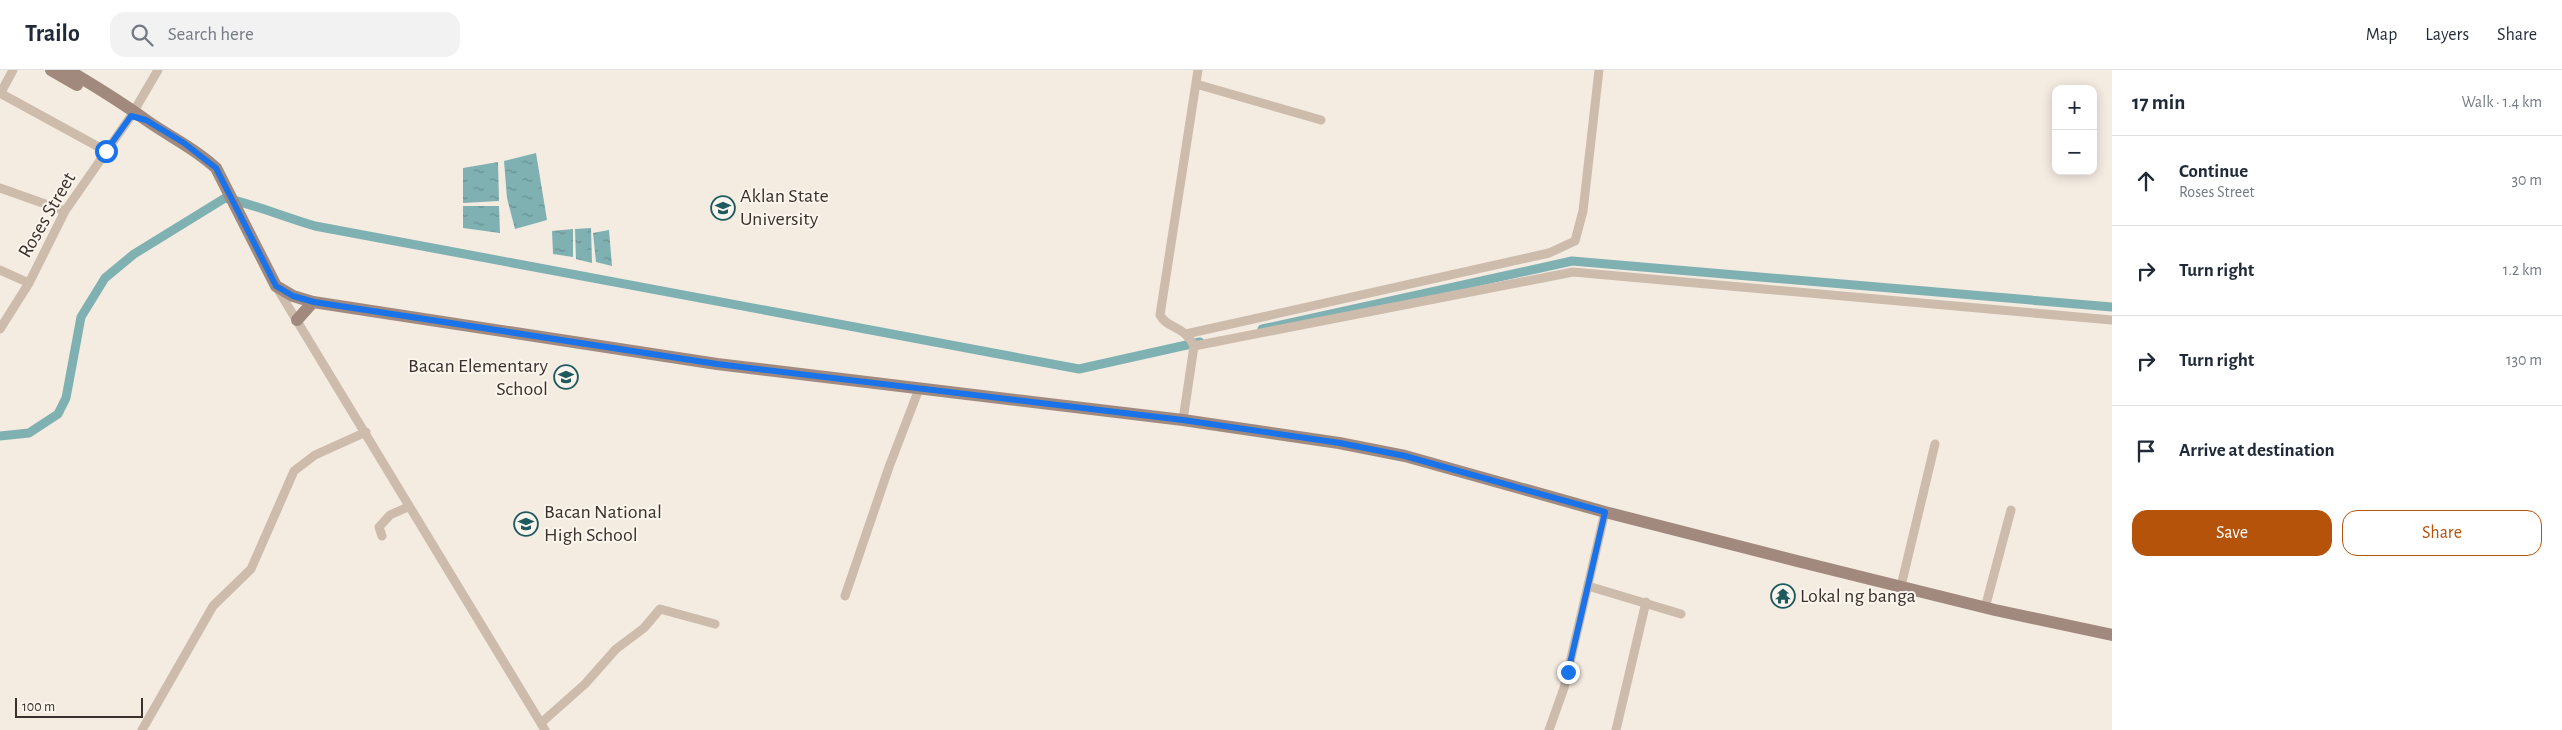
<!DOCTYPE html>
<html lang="en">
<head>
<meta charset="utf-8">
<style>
	body { margin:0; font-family:"Alegreya Sans",sans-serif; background:#f2f2f3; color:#1f2937 }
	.controls { position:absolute; right:15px; top:15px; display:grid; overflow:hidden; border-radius:10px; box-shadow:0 2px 12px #0003 }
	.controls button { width:45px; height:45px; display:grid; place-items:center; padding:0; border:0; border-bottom:1px solid #e0e1e3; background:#fff; color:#1f2937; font:25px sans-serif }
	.scale { position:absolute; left:15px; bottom:12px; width:128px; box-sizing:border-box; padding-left:5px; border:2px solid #3b302b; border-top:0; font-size:14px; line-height:18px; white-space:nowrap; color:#3b302b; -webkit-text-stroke:4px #fbf5ee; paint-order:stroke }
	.stop { position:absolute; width:15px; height:15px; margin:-11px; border:4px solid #1a73e8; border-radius:50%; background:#fff }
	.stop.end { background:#1a73e8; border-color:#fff; box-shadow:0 1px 5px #0008 }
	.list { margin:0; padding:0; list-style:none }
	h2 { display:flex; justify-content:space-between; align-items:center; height:65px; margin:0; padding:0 20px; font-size:21px }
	h2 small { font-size:16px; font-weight:400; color:#747a83 }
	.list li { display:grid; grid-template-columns:32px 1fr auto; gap:15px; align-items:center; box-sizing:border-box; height:90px; padding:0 20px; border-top:1px solid #e0e1e3 }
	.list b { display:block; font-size:19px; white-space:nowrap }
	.list p { margin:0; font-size:16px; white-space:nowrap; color:#747a83 }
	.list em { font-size:16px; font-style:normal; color:#747a83 }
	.actions { display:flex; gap:10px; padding:15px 20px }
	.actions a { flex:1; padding:11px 0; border:1px solid #b45309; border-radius:15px; text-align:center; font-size:18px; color:#b45309 }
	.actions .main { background:#b45309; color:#fff }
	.icon { flex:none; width:28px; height:28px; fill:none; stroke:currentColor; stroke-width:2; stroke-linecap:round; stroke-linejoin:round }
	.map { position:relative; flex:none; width:2112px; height:660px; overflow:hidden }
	header { display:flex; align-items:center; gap:30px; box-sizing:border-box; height:70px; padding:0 25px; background:#fff; border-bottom:1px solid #e0e1e3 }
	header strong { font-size:24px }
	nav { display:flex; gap:28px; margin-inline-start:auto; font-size:18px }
	.search { width:350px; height:45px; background:#f2f2f3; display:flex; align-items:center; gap:12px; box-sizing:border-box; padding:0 18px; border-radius:15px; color:#747a83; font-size:19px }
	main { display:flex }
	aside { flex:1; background:#fff }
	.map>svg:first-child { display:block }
	.water { fill:url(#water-ripples) }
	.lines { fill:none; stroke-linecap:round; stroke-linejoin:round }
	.canal { stroke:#7fb0b2; stroke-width:9 }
	.street { stroke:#cdbbac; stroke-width:9 }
	.secondary { stroke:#a18a7d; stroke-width:12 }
	.route { stroke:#1a73e8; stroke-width:6 }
	.labels { text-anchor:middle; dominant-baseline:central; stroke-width:4; stroke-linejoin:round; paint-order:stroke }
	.poi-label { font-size:20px; fill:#3b302b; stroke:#fbf5ee; text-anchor:start }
	.street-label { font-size:20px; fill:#3b302b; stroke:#fbf5ee }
</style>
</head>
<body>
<header>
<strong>Trailo</strong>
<div class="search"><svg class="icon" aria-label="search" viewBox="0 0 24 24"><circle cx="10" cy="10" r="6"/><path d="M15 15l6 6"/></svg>Search here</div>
<nav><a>Map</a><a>Layers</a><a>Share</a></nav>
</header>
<main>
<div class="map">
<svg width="2112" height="660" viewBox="0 0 2112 660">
	<defs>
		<pattern id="water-ripples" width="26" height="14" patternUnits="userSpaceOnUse" patternTransform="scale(1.25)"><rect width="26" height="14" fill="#7fb0b2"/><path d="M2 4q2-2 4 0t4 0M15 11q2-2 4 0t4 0" fill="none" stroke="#699091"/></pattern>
	</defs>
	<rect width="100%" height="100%" fill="#f4ebe1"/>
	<path class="water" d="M536,83L547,150L515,159L507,128L504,91Z
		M498,92L499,131L463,133V98Z
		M463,136H499L500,163L463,158Z
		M591,158L592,193L576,189L575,159Z
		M573,159V187L553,184L552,161Z
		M609,160L612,196L596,192L593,163Z"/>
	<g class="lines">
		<path class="canal" d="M1262,259L1572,191L2112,237
			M0,366L29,363L58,344L66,328L81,247L105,208L134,184L225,128C256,135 284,147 315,156L1079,299L1200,272"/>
		<path class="street" d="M1196,14L1321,50
			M0,23L106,81
			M0,24L13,0
			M0,118L65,141
			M0,200L29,213
			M277,218L545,660
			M0,259L29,213L65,141L131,46L158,0
			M1186,264L1549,183L1575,171L1583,141L1599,0
			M1194,276L1573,202L2112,250
			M1183,350L1194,276C1184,255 1167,259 1160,245L1198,0
			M382,466L379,457L390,445L408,437
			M1588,516L1681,544
			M1901,516L1935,374
			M845,526L889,397L919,319
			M1985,538L2011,440
			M541,653L585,614L616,579L644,558L660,539L715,554
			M142,660L213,536L251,499L294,401L315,385L366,362
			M1549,660L1564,618L1605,442
			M1616,660L1646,532"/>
		<path class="secondary" d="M51,0L77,15
			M68,0C95,16 121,32 146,50C170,67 195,78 216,98L276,216L293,226L313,232L717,294L1183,350L1339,373L1405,386L1605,442L1797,491L1995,540L2112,565
			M297,250L313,232"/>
	</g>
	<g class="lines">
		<path class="route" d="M106,81L131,46L146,50L184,73L216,98L276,216L293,226L314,232L717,294L1183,350L1340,373L1405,386L1605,442L1568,602"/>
	</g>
	<defs>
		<g id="university-ring" transform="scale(1.25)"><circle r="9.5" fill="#fbf5ee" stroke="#1f5a5e" stroke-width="1.5"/><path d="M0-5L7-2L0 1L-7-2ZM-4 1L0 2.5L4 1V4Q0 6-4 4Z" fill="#1f5a5e"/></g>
		<g id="school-ring" transform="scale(1.25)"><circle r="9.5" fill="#fbf5ee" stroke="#1f5a5e" stroke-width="1.5"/><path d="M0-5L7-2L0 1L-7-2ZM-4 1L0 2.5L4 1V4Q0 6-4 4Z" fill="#1f5a5e"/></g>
		<g id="temple-ring" transform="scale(1.25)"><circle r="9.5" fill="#fbf5ee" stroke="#1f5a5e" stroke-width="1.5"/><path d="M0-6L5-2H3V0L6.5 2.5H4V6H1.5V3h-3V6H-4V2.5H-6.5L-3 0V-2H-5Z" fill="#1f5a5e"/></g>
	</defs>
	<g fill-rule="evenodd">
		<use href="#university-ring" x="723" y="138"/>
		<use href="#school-ring" x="566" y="307"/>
		<use href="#school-ring" x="526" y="454"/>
		<use href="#temple-ring" x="1783" y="526"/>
	</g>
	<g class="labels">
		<g class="poi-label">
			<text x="740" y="126">Aklan State<tspan x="740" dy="23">University</tspan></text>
			<text x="548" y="296" text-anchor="end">Bacan Elementary<tspan x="548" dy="23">School</tspan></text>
			<text x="544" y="442">Bacan National<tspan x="544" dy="23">High School</tspan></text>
			<text x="1800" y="526">Lokal ng banga</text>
		</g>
		<g class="street-label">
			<text transform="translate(47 145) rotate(-60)">Roses Street</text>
		</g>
	</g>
</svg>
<div class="controls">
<button>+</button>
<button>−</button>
</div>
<div class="scale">100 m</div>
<div class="stop" style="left:106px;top:81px"></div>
<div class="stop end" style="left:1568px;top:602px"></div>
</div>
<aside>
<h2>17 min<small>Walk · 1.4 km</small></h2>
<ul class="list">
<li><svg class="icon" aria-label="ahead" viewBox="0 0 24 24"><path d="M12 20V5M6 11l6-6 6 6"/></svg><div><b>Continue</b><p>Roses Street</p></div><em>30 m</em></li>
<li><svg class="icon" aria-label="right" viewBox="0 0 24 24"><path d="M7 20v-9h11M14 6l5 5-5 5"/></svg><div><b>Turn right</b></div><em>1.2 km</em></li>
<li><svg class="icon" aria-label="right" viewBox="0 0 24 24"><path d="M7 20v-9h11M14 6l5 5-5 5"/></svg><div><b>Turn right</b></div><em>130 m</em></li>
<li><svg class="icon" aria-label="arrive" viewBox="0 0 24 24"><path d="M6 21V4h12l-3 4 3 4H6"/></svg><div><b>Arrive at destination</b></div></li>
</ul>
<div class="actions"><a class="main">Save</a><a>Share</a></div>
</aside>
</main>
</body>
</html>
